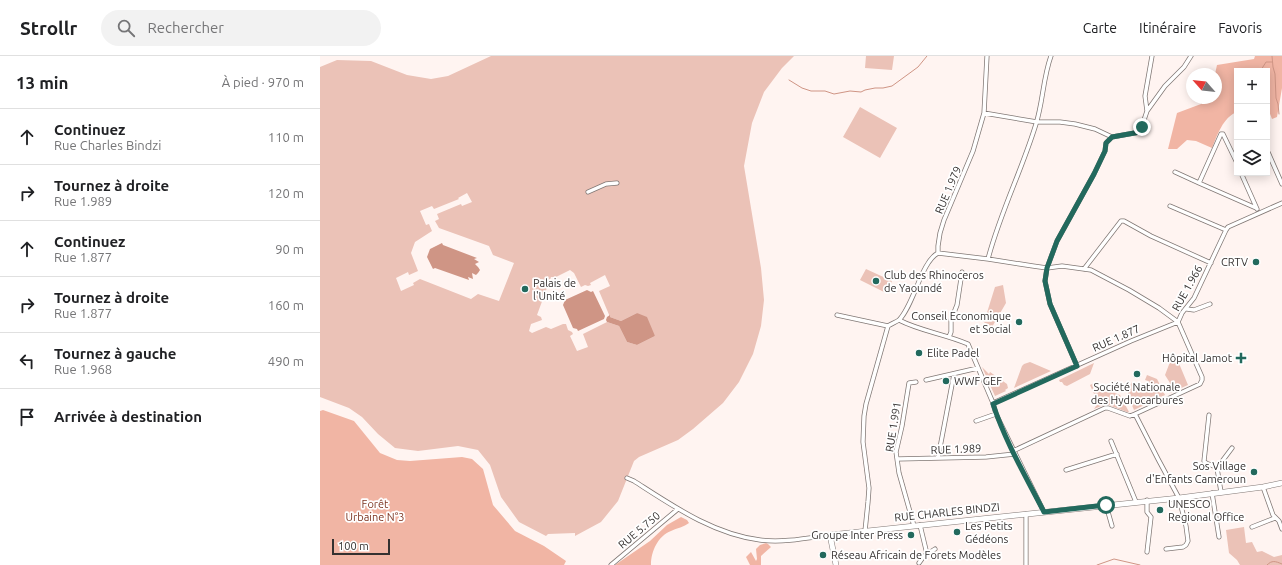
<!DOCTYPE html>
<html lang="fr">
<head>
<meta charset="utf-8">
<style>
	body { margin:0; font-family:Ubuntu,sans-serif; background:#f2f2f2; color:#202124 }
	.controls { position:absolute; right:12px; top:12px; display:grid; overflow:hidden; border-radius:0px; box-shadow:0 2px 10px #0003 }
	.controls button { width:36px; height:36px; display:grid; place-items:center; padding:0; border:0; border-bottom:1px solid #e0e0e0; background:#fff; color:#202124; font:20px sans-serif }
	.compass { position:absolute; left:866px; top:12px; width:36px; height:36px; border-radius:50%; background:#fff; box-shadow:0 2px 10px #0003; rotate:297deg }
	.scale { position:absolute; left:12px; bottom:10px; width:58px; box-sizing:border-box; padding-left:4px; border:2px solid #353130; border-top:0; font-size:11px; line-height:14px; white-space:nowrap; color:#353130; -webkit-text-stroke:3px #fff; paint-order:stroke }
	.stop { position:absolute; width:12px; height:12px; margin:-9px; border:3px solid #22695d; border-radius:50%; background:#fff }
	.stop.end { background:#22695d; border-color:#fff; box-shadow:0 1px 4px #0008 }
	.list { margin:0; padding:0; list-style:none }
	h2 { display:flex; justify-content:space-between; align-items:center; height:52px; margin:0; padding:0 16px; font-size:17px }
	h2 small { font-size:13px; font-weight:400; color:#757577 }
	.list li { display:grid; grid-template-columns:26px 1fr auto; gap:12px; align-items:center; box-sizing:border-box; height:56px; padding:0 16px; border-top:1px solid #e0e0e0 }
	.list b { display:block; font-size:15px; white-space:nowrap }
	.list p { margin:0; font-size:13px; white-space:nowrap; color:#757577 }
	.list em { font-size:13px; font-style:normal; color:#757577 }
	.icon { flex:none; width:22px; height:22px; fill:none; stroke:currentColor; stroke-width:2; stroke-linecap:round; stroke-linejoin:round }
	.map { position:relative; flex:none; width:962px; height:509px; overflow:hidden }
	header { display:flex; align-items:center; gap:24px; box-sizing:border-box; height:56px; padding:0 20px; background:#fff; border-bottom:1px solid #e0e0e0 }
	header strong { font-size:19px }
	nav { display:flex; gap:22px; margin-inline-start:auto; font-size:14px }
	.search { width:280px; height:36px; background:#f2f2f2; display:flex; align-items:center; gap:10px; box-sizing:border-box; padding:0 14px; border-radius:22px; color:#757577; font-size:15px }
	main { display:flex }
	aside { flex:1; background:#fff }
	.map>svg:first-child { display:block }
	.green { fill:#ebc2b7; fill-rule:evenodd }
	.forest { fill:#f1b5a4 }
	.water { fill:#cf9585 }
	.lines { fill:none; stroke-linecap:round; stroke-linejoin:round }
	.stream { stroke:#cf9585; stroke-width:1 }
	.street-casing { stroke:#817875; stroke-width:5 }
	.secondary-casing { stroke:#817875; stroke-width:6 }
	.street { stroke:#fff; stroke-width:3.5 }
	.secondary { stroke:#fff; stroke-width:5 }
	.route { stroke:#22695d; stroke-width:5 }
	.poi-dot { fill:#22695d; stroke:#fff; stroke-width:1.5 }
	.labels { text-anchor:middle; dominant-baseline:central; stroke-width:3.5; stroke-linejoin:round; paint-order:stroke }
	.street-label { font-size:11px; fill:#353130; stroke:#fff }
	.poi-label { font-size:11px; fill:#353130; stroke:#fff; text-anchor:start }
	.park-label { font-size:11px; fill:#7d3522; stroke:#fff }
</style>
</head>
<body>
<header>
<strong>Strollr</strong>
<div class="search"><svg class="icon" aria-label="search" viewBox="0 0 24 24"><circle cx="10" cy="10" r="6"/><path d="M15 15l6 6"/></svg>Rechercher</div>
<nav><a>Carte</a><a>Itinéraire</a><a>Favoris</a></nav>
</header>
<main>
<aside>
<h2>13 min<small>À pied · 970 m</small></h2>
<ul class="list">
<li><svg class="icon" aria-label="ahead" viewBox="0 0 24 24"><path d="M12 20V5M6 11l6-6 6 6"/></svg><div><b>Continuez</b><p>Rue Charles Bindzi</p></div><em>110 m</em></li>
<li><svg class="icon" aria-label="right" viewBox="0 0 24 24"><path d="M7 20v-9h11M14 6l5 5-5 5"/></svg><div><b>Tournez à droite</b><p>Rue 1.989</p></div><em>120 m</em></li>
<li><svg class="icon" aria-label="ahead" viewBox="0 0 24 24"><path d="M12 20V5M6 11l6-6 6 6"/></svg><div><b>Continuez</b><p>Rue 1.877</p></div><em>90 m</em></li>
<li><svg class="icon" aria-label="right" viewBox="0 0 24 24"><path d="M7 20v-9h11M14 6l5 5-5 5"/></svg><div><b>Tournez à droite</b><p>Rue 1.877</p></div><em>160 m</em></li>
<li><svg class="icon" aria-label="left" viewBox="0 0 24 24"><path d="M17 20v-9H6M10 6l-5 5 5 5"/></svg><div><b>Tournez à gauche</b><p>Rue 1.968</p></div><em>490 m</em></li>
<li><svg class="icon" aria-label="arrive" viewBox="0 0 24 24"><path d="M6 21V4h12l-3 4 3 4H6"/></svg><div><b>Arrivée à destination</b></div></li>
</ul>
</aside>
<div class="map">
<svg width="962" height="509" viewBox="0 0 962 509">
	<rect width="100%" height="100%" fill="#fff4f1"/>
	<path class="green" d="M171,0H474L462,12L444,36L432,67L424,110L441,212L444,244L441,270L433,298L419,326L403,347L373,373L358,384L319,401L314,405L298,445L281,466L255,480V477L228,478L226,480L199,466L181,441L170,409L158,394L138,390L98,395L75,392L58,378L42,361L29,352L0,341V11L17,4L51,5L87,19L111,23L128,20ZM147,137L152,146L142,150L141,148L117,158L119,163L115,165L119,172L169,190L173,199L194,207L179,245L158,238L151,243L100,223L93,227L94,229L81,235L76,222L88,216L89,219L98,215L91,197L95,186L112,175L109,168L106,169L100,155L112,150L114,153L139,143L138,142ZM250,214L254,217L261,231L265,229L268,230L271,229L270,227L285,219L290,230L279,235L290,261L301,265L317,257L335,280L317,289L307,286L299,270L287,266L263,278L268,291L257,295L250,280L253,278L252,276L248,274L246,268H243L231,273L226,271L212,277L209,275L211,268L222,264L221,261L217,259L231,221H236Z
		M546,0H574L572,14L545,12Z
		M540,51L577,72L560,102L523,81Z
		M546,213L572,225L566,237L540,224Z
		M683,229L686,247L672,271L662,265L663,263H665L675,231Z
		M853,304L858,305L868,329L850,337L847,331L850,327L845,319L850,306L852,307Z
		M710,306L731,315L694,332L702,310L704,308Z
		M774,307L770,318L747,330L744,329L742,326H740L739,324Z
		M662,311L669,318L670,316L687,328L688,332L685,334L686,335L675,340Z
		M827,319L837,323L845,339L814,354C808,339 805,340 812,326L816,327L815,329L817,334L822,336L826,334L829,328L828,325L825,324Z
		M774,327L784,331L783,334L786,336L787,334L800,339L809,356H807L786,348L774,353L778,347L770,329Z
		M924,471L926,487L932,486L937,496L942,495L954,501L962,499V509H920L917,504L909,497L906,474Z"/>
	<path class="forest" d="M935,0H962V32L957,61L952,63L947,50V15H917V56C903,61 897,80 892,92L876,85L867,84L857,93H848L857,57L881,48L884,42H896V18H895L897,9L934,3Z
		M3,354L34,365L60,397L77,404L90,405L142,401L152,403L163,413L173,449L195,475L224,490L246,505L244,509H0V355Z
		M361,461L367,464L369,467C364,471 357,472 351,475C338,480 331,495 331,509H295L330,485L347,469Z
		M446,487L448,488L451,491L441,500V509H430L426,501L431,496L436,505L437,503L436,493L440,489Z"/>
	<path class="water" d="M122,187L123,189L157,202L154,203L159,206L155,208L158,211L160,214L158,217L156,219L152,217L153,223L148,221L149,224L115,212L113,213L107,201L110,193Z
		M267,234L271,236L273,235L285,260L284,263L258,275L257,273L253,272L243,249L245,244Z
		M317,257L327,261L335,280L317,289L307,286L299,270L287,266L286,264L287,261L290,259V261L301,265Z"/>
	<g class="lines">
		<path class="stream" d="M952,0L953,11L955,18L956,42L958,48L959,58
			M933,15L941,14L946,6H952
			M469,24L482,32L491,35H505L514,38L530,35L541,36L545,34L555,32H563L572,30L598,11L607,0
			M777,509L794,503L820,509
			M947,509C952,504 955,505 962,508"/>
		<g class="street-casing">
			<path id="street" d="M827,55L825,40L832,0
				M664,57L717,66H740L755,68L775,73L792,81
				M947,94L962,128
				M917,107L903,78H901L879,127L936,152
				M855,116L879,127
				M921,117L937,153
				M268,136L286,128L297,127
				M850,150L906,174
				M618,197L668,203L713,210L727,212L742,210L771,214L809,234L839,252L858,266L882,321V324L880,328L815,358
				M618,197V190L620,177L624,164L653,95L664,57L667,0
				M668,203C680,157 702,114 716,68C723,46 723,22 731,0
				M764,213L801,165H804L831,180L891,207
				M867,253L874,254L890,248
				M517,259L568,270
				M579,264C600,275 625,278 648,288L673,347L676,358L724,456
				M858,266L862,257L874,242L906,174L908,171L962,147
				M629,281L631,276V264L637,249L642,216
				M757,310L730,248L725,225L727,212L737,185L774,118L785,95L786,87L792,81L820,76L827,55L845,30L864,11L871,0
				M606,324L658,312
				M673,347L811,285L858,266
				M889,359L884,405C887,410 894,408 897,412L901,436
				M656,365L676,358
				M791,385L816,446
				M693,395L785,352H788L810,360L815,358L838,403L859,442L866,470L868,485L866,489L863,491L846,493
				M618,402L634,318
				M577,403L666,401L695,398
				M897,412L912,392
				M746,414L797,398
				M307,422L314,425C353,450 393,478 440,484C463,487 488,482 510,479
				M943,431L953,459L959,465L962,473
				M892,437L899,481
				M786,449L792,470
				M706,458V509
				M600,469L607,498
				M594,470L579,417L576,396L582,370L589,327L596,326
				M932,471L955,462
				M545,475L548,446L549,432L543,386L544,360L546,348L568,270C571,268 576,266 579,264C594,249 601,206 618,197
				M827,496L831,461L827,456V444
				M599,507L604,500L615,493
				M291,509L358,453"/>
		</g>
		<g class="secondary-casing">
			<path id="secondary" d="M516,509L510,479L859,442L943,431L962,427"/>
		</g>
		<use href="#street" class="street"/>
		<use href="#secondary" class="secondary"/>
	</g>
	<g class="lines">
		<path class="route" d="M786,449L724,456C706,421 685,385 673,348L757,310L730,248L725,225L727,212L737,185L774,118L785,95L786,87L792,81L820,76L822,71"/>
	</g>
	<g class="poi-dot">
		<circle cx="936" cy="206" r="4"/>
		<circle cx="556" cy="225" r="4"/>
		<circle cx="205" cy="233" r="4"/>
		<circle cx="699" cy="266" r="4"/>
		<circle cx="599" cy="297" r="4"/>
		<path d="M919 296h4v4h4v4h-4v4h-4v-4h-4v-4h4z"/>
		<circle cx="817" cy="318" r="4"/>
		<circle cx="626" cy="325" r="4"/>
		<circle cx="934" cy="416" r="4"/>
		<circle cx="840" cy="454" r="4"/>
		<circle cx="637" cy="476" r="4"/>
		<circle cx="591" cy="479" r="4"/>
		<circle cx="503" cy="499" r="4"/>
	</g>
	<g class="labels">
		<g class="street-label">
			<text transform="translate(628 134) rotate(-67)">RUE 1.979</text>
			<text transform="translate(867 232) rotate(-61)">RUE 1.966</text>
			<text transform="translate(796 282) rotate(-24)">RUE 1.877</text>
			<text transform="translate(573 371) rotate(-81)">RUE 1.991</text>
			<text transform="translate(636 393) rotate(-2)">RUE 1.989</text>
			<text transform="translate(627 456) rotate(-6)">RUE CHARLES BINDZI</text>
			<text transform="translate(319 474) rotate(-40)">RUE 5.750</text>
		</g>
		<g class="poi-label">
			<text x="928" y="206" text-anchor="end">CRTV</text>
			<text x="564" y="219">Club des Rhinoceros<tspan x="564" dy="13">de Yaoundé</tspan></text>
			<text x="213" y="227">Palais de<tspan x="213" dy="13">l'Unité</tspan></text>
			<text x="691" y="260" text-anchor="end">Conseil Economique<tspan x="691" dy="13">et Social</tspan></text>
			<text x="607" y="297">Elite Padel</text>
			<text x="912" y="302" text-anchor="end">Hôpital Jamot</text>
			<text x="634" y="325">WWF GEF</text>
			<text x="817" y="331" text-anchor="middle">Société Nationale<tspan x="817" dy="13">des Hydrocarbures</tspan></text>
			<text x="926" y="410" text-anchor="end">Sos Village<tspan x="926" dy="13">d'Enfants Cameroun</tspan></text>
			<text x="848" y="448">UNESCO<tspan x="848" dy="13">Regional Office</tspan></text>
			<text x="645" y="470">Les Petits<tspan x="645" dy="13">Gédéons</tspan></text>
			<text x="583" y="479" text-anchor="end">Groupe Inter Press</text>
			<text x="511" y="499">Réseau Africain de Forets Modèles</text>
		</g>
		<g class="park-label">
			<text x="55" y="448">Forêt<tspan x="55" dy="13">Urbaine N°3</tspan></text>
		</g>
	</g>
</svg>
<div class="controls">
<button>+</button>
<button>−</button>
<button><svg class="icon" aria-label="layers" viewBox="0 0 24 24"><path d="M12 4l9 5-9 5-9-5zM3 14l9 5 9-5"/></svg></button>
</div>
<svg class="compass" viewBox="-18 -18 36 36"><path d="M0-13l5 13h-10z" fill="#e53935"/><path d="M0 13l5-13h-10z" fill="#757577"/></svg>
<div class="scale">100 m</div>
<div class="stop" style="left:786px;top:449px"></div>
<div class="stop end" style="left:822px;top:71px"></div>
</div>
</main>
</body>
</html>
